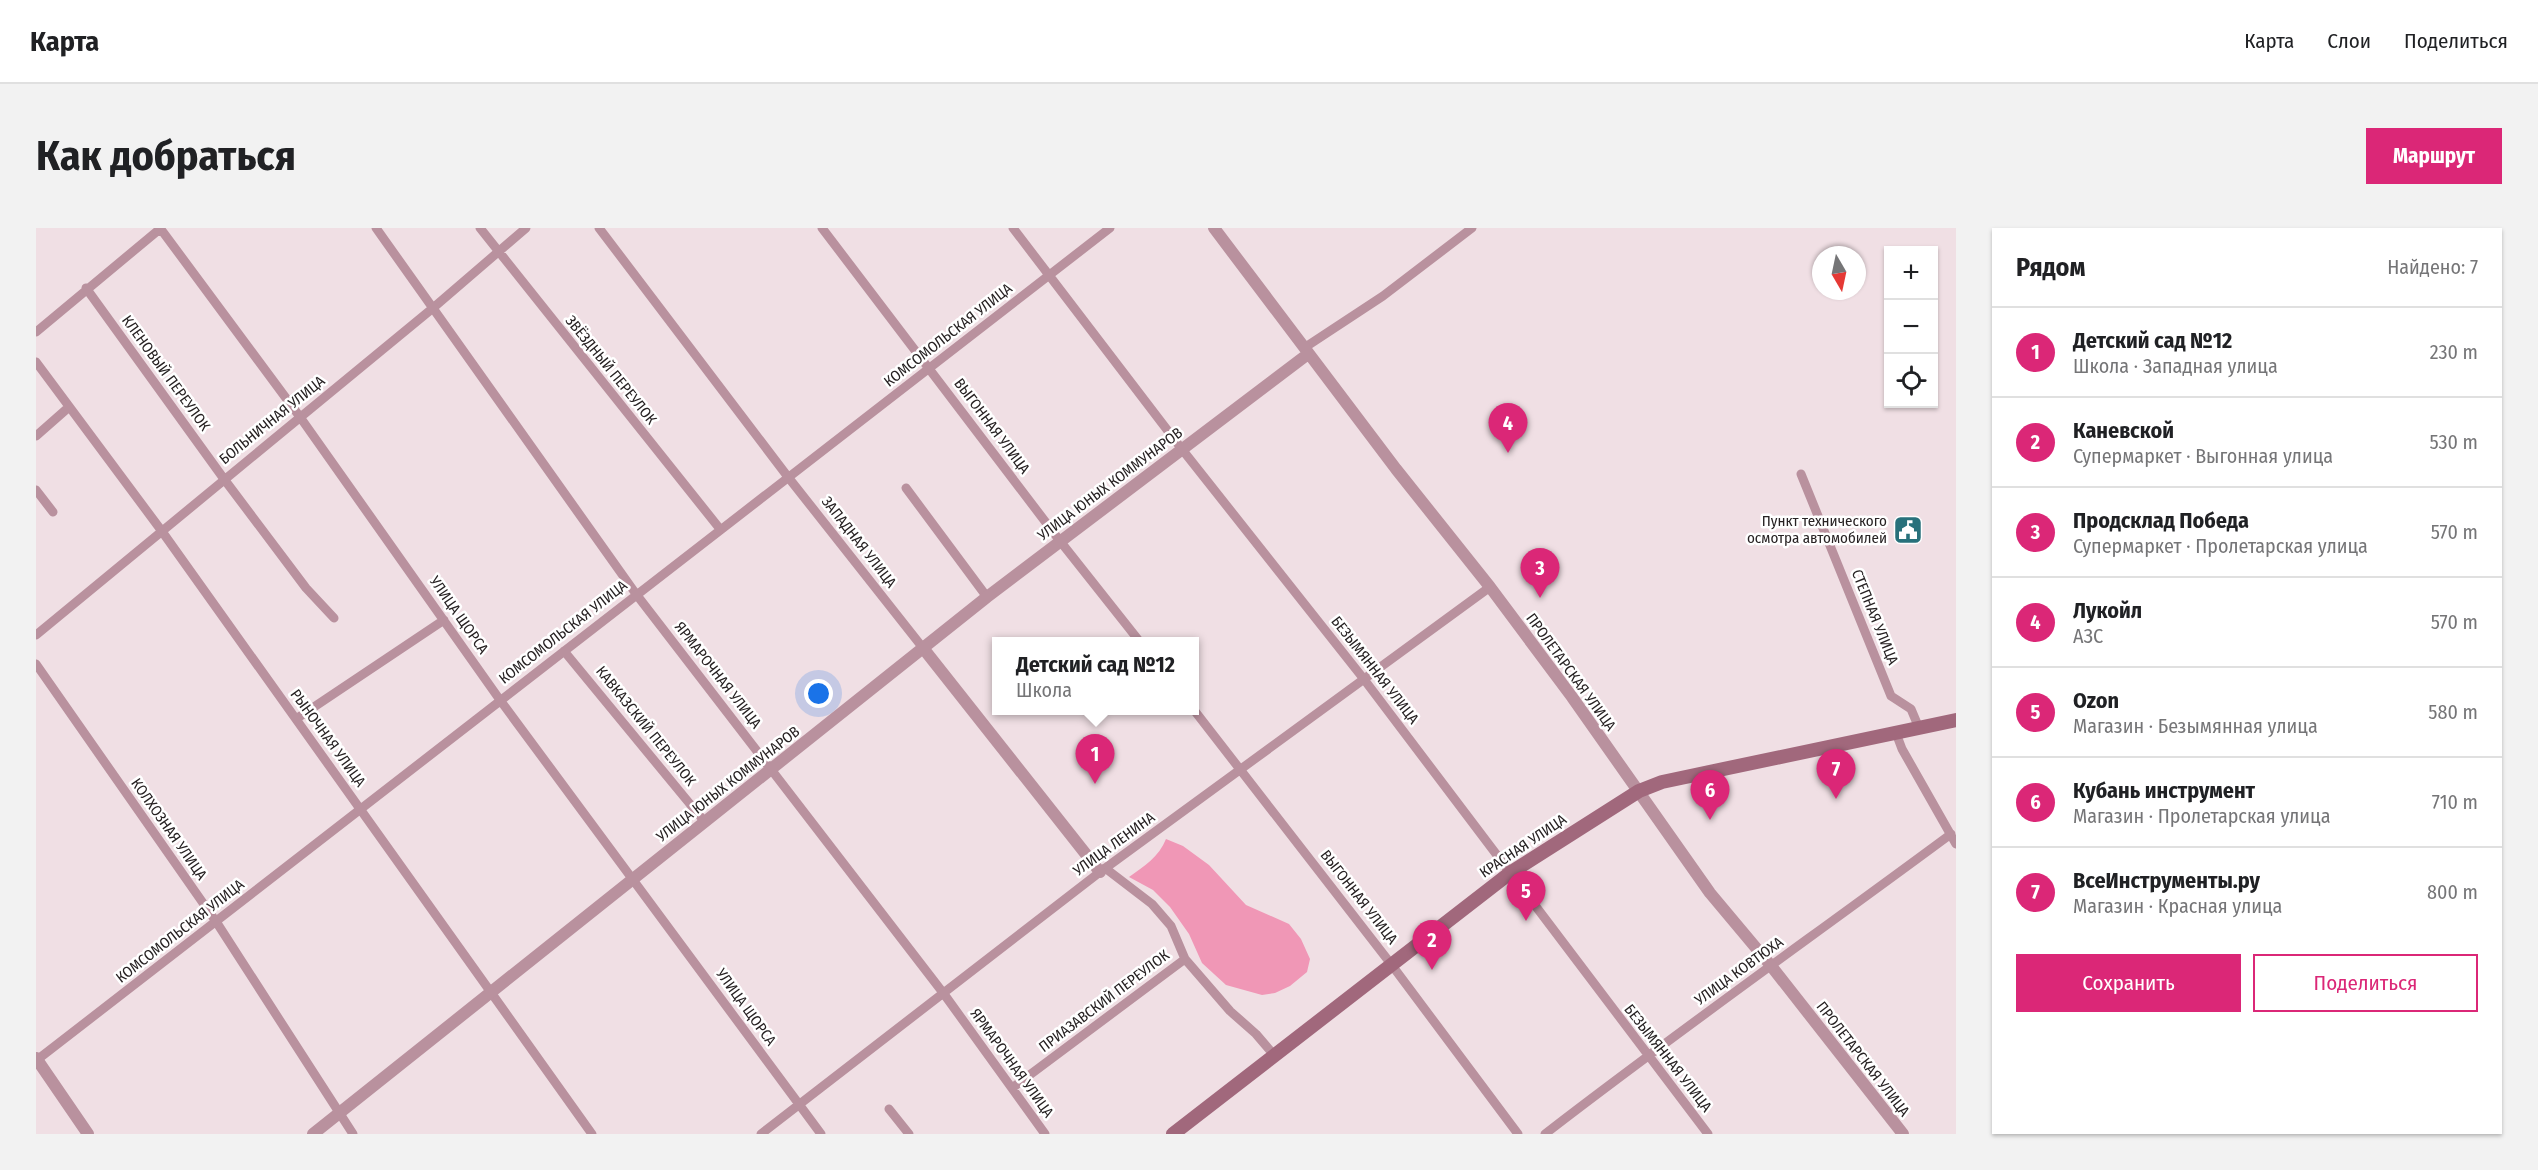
<!DOCTYPE html>
<html lang="ru">
<head>
<meta charset="utf-8">
<style>
	body { margin:0; font-family:"Fira Sans Condensed",sans-serif; background:#f2f2f2; color:#202124 }
	.controls { position:absolute; right:18px; top:18px; display:grid; overflow:hidden; border-radius:0px; box-shadow:0 2px 4px #0004 }
	.controls button { width:54px; height:54px; display:grid; place-items:center; padding:0; border:0; border-bottom:2px solid #e0e0e0; background:#fff; color:#202124; font:30px sans-serif }
	.compass { position:absolute; left:1776px; top:18px; width:54px; height:54px; border-radius:50%; background:#fff; box-shadow:0 2px 4px #0004; rotate:171deg }
	.you { position:absolute; left:783px; top:466px; width:21px; height:21px; margin:-15px; border:4px solid #fff; border-radius:50%; background:#1a73e8; box-shadow:0 0 0 9px #1a73e833 }
	.badge { display:grid; place-items:center; width:39px; height:39px; border-radius:50%; background:#db2777; color:#fff; font-size:20px; font-weight:700 }
	.pin { position:absolute; translate:-50% -50px; filter:drop-shadow(0 2px 3px #0008) }
	.pin::after { content:''; position:absolute; top:32px; width:21px; height:18px; background:inherit; clip-path:polygon(0 0,100% 0,50% 100%) }
	.popup { position:absolute; left:956px; top:409px; width:207px; height:78px; box-sizing:border-box; display:grid; place-content:center; border-radius:0px; background:#fff; filter:drop-shadow(0 2px 4px #0005); font-size:20px; white-space:nowrap; color:#757577 }
	.popup b { font-size:22px; color:#202124 }
	.popup::after { content:''; position:absolute; left:50%; top:100%; margin-left:-12px; border:12px solid transparent; border-top-color:#fff }
	.list { margin:0; padding:0; list-style:none }
	h2 { display:flex; justify-content:space-between; align-items:center; height:78px; margin:0; padding:0 24px; font-size:26px }
	h2 small { font-size:20px; font-weight:400; color:#757577 }
	.list li { display:grid; grid-template-columns:39px 1fr auto; gap:18px; align-items:center; box-sizing:border-box; height:90px; padding:0 24px; border-top:2px solid #e0e0e0 }
	.list b { display:block; font-size:22px; white-space:nowrap }
	.list p { margin:0; font-size:20px; white-space:nowrap; color:#757577 }
	.list em { font-size:20px; font-style:normal; color:#757577 }
	.actions { display:flex; gap:12px; padding:18px 24px }
	.actions a { flex:1; padding:14px 0; border:2px solid #db2777; border-radius:0px; text-align:center; font-size:21px; color:#db2777 }
	.actions .main { background:#db2777; color:#fff }
	.icon { flex:none; width:33px; height:33px; fill:none; stroke:currentColor; stroke-width:2; stroke-linecap:round; stroke-linejoin:round }
	.map { position:relative; flex:none; width:1920px; height:906px; overflow:hidden; border-radius:0px }
	header { display:flex; align-items:center; gap:36px; box-sizing:border-box; height:84px; padding:0 30px; background:#fff; border-bottom:2px solid #e0e0e0 }
	header strong { font-size:28px }
	nav { display:flex; gap:33px; margin-inline-start:auto; font-size:21px }
	.intro { display:flex; align-items:center; justify-content:space-between; box-sizing:border-box; height:144px; padding:0 36px }
	h1 { margin:0; font-size:42px }
	.button { padding:15px 27px; border-radius:0px; background:#db2777; color:#fff; font-size:21px; font-weight:700 }
	main { display:flex; gap:36px; padding:0 36px }
	aside { flex:1; background:#fff; border-radius:0px; box-shadow:0 2px 4px #0004 }
	.map>svg:first-child { display:block }
	.water { fill:#f097b6 }
	.lines { fill:none; stroke-linecap:round; stroke-linejoin:round }
	.minor { stroke:#b9919e; stroke-width:9 }
	.tertiary { stroke:#b9919e; stroke-width:12 }
	.secondary { stroke:#a1687c; stroke-width:14 }
	.labels { text-anchor:middle; dominant-baseline:central; stroke-width:5; stroke-linejoin:round; paint-order:stroke }
	.street-label { font-size:15px; fill:#272223; stroke:#fff }
	.poi-label { font-size:15px; fill:#272223; stroke:#fff; text-anchor:end }
</style>
</head>
<body>
<header>
<strong>Карта</strong>
<nav><a>Карта</a><a>Слои</a><a>Поделиться</a></nav>
</header>
<div class="intro"><h1>Как добраться</h1><a class="button">Маршрут</a></div>
<main>
<div class="map">
<svg width="1920" height="906" viewBox="0 0 1920 906">
	<rect width="100%" height="100%" fill="#f0dfe4"/>
	<path class="water" d="M1130,611L1147,618L1173,637L1210,677L1253,696L1265,711L1274,731L1271,744L1254,758L1239,765L1226,767L1190,757L1166,735L1153,706L1134,679L1117,662L1093,649C1108,638 1123,629 1130,611Z"/>
	<g class="lines">
		<path class="minor" d="M124,0L264,189L464,472L785,906
			M340,0L600,366L908,766L1009,906
			M444,0L684,301
			M563,0L752,249L887,420
			M786,0L1024,313L1104,414
			M977,0L1145,220L1327,450L1672,906
			M50,60L188,251L270,360L298,390
			M0,104L125,0
			M1268,120L1347,68L1436,0
			M0,134L125,302L556,906
			M0,208L33,179
			M1765,246L1855,468L1875,481L1883,500
			M870,260L951,369
			M0,262L17,284
			M0,407L397,80L490,0
			M528,423L668,593
			M0,436L181,695L317,906
			M1158,482L1355,736L1482,906
			M260,491L408,392
			M1860,505L1866,521L1920,616
			M1069,640L1116,676L1135,698L1149,731L1194,783L1220,806L1238,827
			M1,832L1074,0
			M976,860L1149,731
			M853,881L873,906
			M725,906L1064,644L1454,359
			M1509,906C1642,803 1780,706 1915,606"/>
		<path class="tertiary" d="M1178,0L1360,241L1454,359L1536,469L1674,665L1736,739L1867,906
			M887,420L1064,644
			M0,830L52,906
			M277,906L951,369L1272,126"/>
		<path class="secondary" d="M1137,906L1474,645L1603,563L1626,554L1920,492"/>
	</g>
	<defs>
		<g id="civic-square" transform="scale(1.5)"><rect x="-9" y="-9" width="18" height="18" rx="4" fill="#28717b" stroke="#fff"/><path d="M-.6-6.5H3V-4.5H.6V-3L4-1V1h2V6H-6V1h2V-1L-.6-3ZM-1.2 2.5V6h2.4V2.5Z" fill="#fff"/></g>
	</defs>
	<g fill-rule="evenodd">
		<use href="#civic-square" x="1872" y="302"/>
	</g>
	<g class="labels">
		<g class="street-label">
			<text transform="translate(912 107) rotate(-38)">КОМСОМОЛЬСКАЯ УЛИЦА</text>
			<text transform="translate(575 142) rotate(51)">ЗВЁЗДНЫЙ ПЕРЕУЛОК</text>
			<text transform="translate(130 145) rotate(54)">КЛЕНОВЫЙ ПЕРЕУЛОК</text>
			<text transform="translate(236 192) rotate(-39)">БОЛЬНИЧНАЯ УЛИЦА</text>
			<text transform="translate(956 198) rotate(53)">ВЫГОННАЯ УЛИЦА</text>
			<text transform="translate(1074 256) rotate(-37)">УЛИЦА ЮНЫХ КОММУНАРОВ</text>
			<text transform="translate(823 314) rotate(52)">ЗАПАДНАЯ УЛИЦА</text>
			<text transform="translate(423 387) rotate(55)">УЛИЦА ЩОРСА</text>
			<text transform="translate(1839 389) rotate(68)">СТЕПНАЯ УЛИЦА</text>
			<text transform="translate(527 404) rotate(-38)">КОМСОМОЛЬСКАЯ УЛИЦА</text>
			<text transform="translate(1339 442) rotate(52)">БЕЗЫМЯННАЯ УЛИЦА</text>
			<text transform="translate(1535 444) rotate(54)">ПРОЛЕТАРСКАЯ УЛИЦА</text>
			<text transform="translate(682 447) rotate(52)">ЯРМАРОЧНАЯ УЛИЦА</text>
			<text transform="translate(610 498) rotate(51)">КАВКАЗСКИЙ ПЕРЕУЛОК</text>
			<text transform="translate(292 510) rotate(54)">РЫНОЧНАЯ УЛИЦА</text>
			<text transform="translate(692 556) rotate(-38)">УЛИЦА ЮНЫХ КОММУНАРОВ</text>
			<text transform="translate(133 601) rotate(55)">КОЛХОЗНАЯ УЛИЦА</text>
			<text transform="translate(1078 616) rotate(-36)">УЛИЦА ЛЕНИНА</text>
			<text transform="translate(1487 618) rotate(-34)">КРАСНАЯ УЛИЦА</text>
			<text transform="translate(1323 669) rotate(52)">ВЫГОННАЯ УЛИЦА</text>
			<text transform="translate(144 703) rotate(-38)">КОМСОМОЛЬСКАЯ УЛИЦА</text>
			<text transform="translate(1703 743) rotate(-36)">УЛИЦА КОВТЮХА</text>
			<text transform="translate(1068 773) rotate(-37)">ПРИАЗАВСКИЙ ПЕРЕУЛОК</text>
			<text transform="translate(710 779) rotate(54)">УЛИЦА ЩОРСА</text>
			<text transform="translate(1632 830) rotate(52)">БЕЗЫМЯННАЯ УЛИЦА</text>
			<text transform="translate(1827 831) rotate(52)">ПРОЛЕТАРСКАЯ УЛИЦА</text>
			<text transform="translate(976 835) rotate(54)">ЯРМАРОЧНАЯ УЛИЦА</text>
		</g>
		<g class="poi-label">
			<text x="1851" y="293">Пункт технического<tspan x="1851" dy="17">осмотра автомобилей</tspan></text>
		</g>
	</g>
</svg>
<div class="controls">
<button>+</button>
<button>−</button>
<button><svg class="icon" aria-label="locate" viewBox="0 0 24 24"><circle cx="12" cy="12" r="6"/><path d="M12 2v4M12 18v4M2 12h4M18 12h4"/></svg></button>
</div>
<svg class="compass" viewBox="-18 -18 36 36"><path d="M0-13l5 13h-10z" fill="#e53935"/><path d="M0 13l5-13h-10z" fill="#757577"/></svg>
<div class="you"></div>
<div class="pin badge" style="left:1059px;top:556px">1</div>
<div class="popup"><b>Детский сад №12</b>Школа</div>
<div class="pin badge" style="left:1396px;top:742px">2</div>
<div class="pin badge" style="left:1504px;top:370px">3</div>
<div class="pin badge" style="left:1472px;top:225px">4</div>
<div class="pin badge" style="left:1490px;top:693px">5</div>
<div class="pin badge" style="left:1674px;top:592px">6</div>
<div class="pin badge" style="left:1800px;top:571px">7</div>
</div>
<aside>
<h2>Рядом<small>Найдено: 7</small></h2>
<ul class="list">
<li><span class="badge">1</span><div><b>Детский сад №12</b><p>Школа · Западная улица</p></div><em>230 m</em></li>
<li><span class="badge">2</span><div><b>Каневской</b><p>Супермаркет · Выгонная улица</p></div><em>530 m</em></li>
<li><span class="badge">3</span><div><b>Продсклад Победа</b><p>Супермаркет · Пролетарская улица</p></div><em>570 m</em></li>
<li><span class="badge">4</span><div><b>Лукойл</b><p>АЗС</p></div><em>570 m</em></li>
<li><span class="badge">5</span><div><b>Ozon</b><p>Магазин · Безымянная улица</p></div><em>580 m</em></li>
<li><span class="badge">6</span><div><b>Кубань инструмент</b><p>Магазин · Пролетарская улица</p></div><em>710 m</em></li>
<li><span class="badge">7</span><div><b>ВсеИнструменты.ру</b><p>Магазин · Красная улица</p></div><em>800 m</em></li>
</ul>
<div class="actions"><a class="main">Сохранить</a><a>Поделиться</a></div>
</aside>
</main>
</body>
</html>
